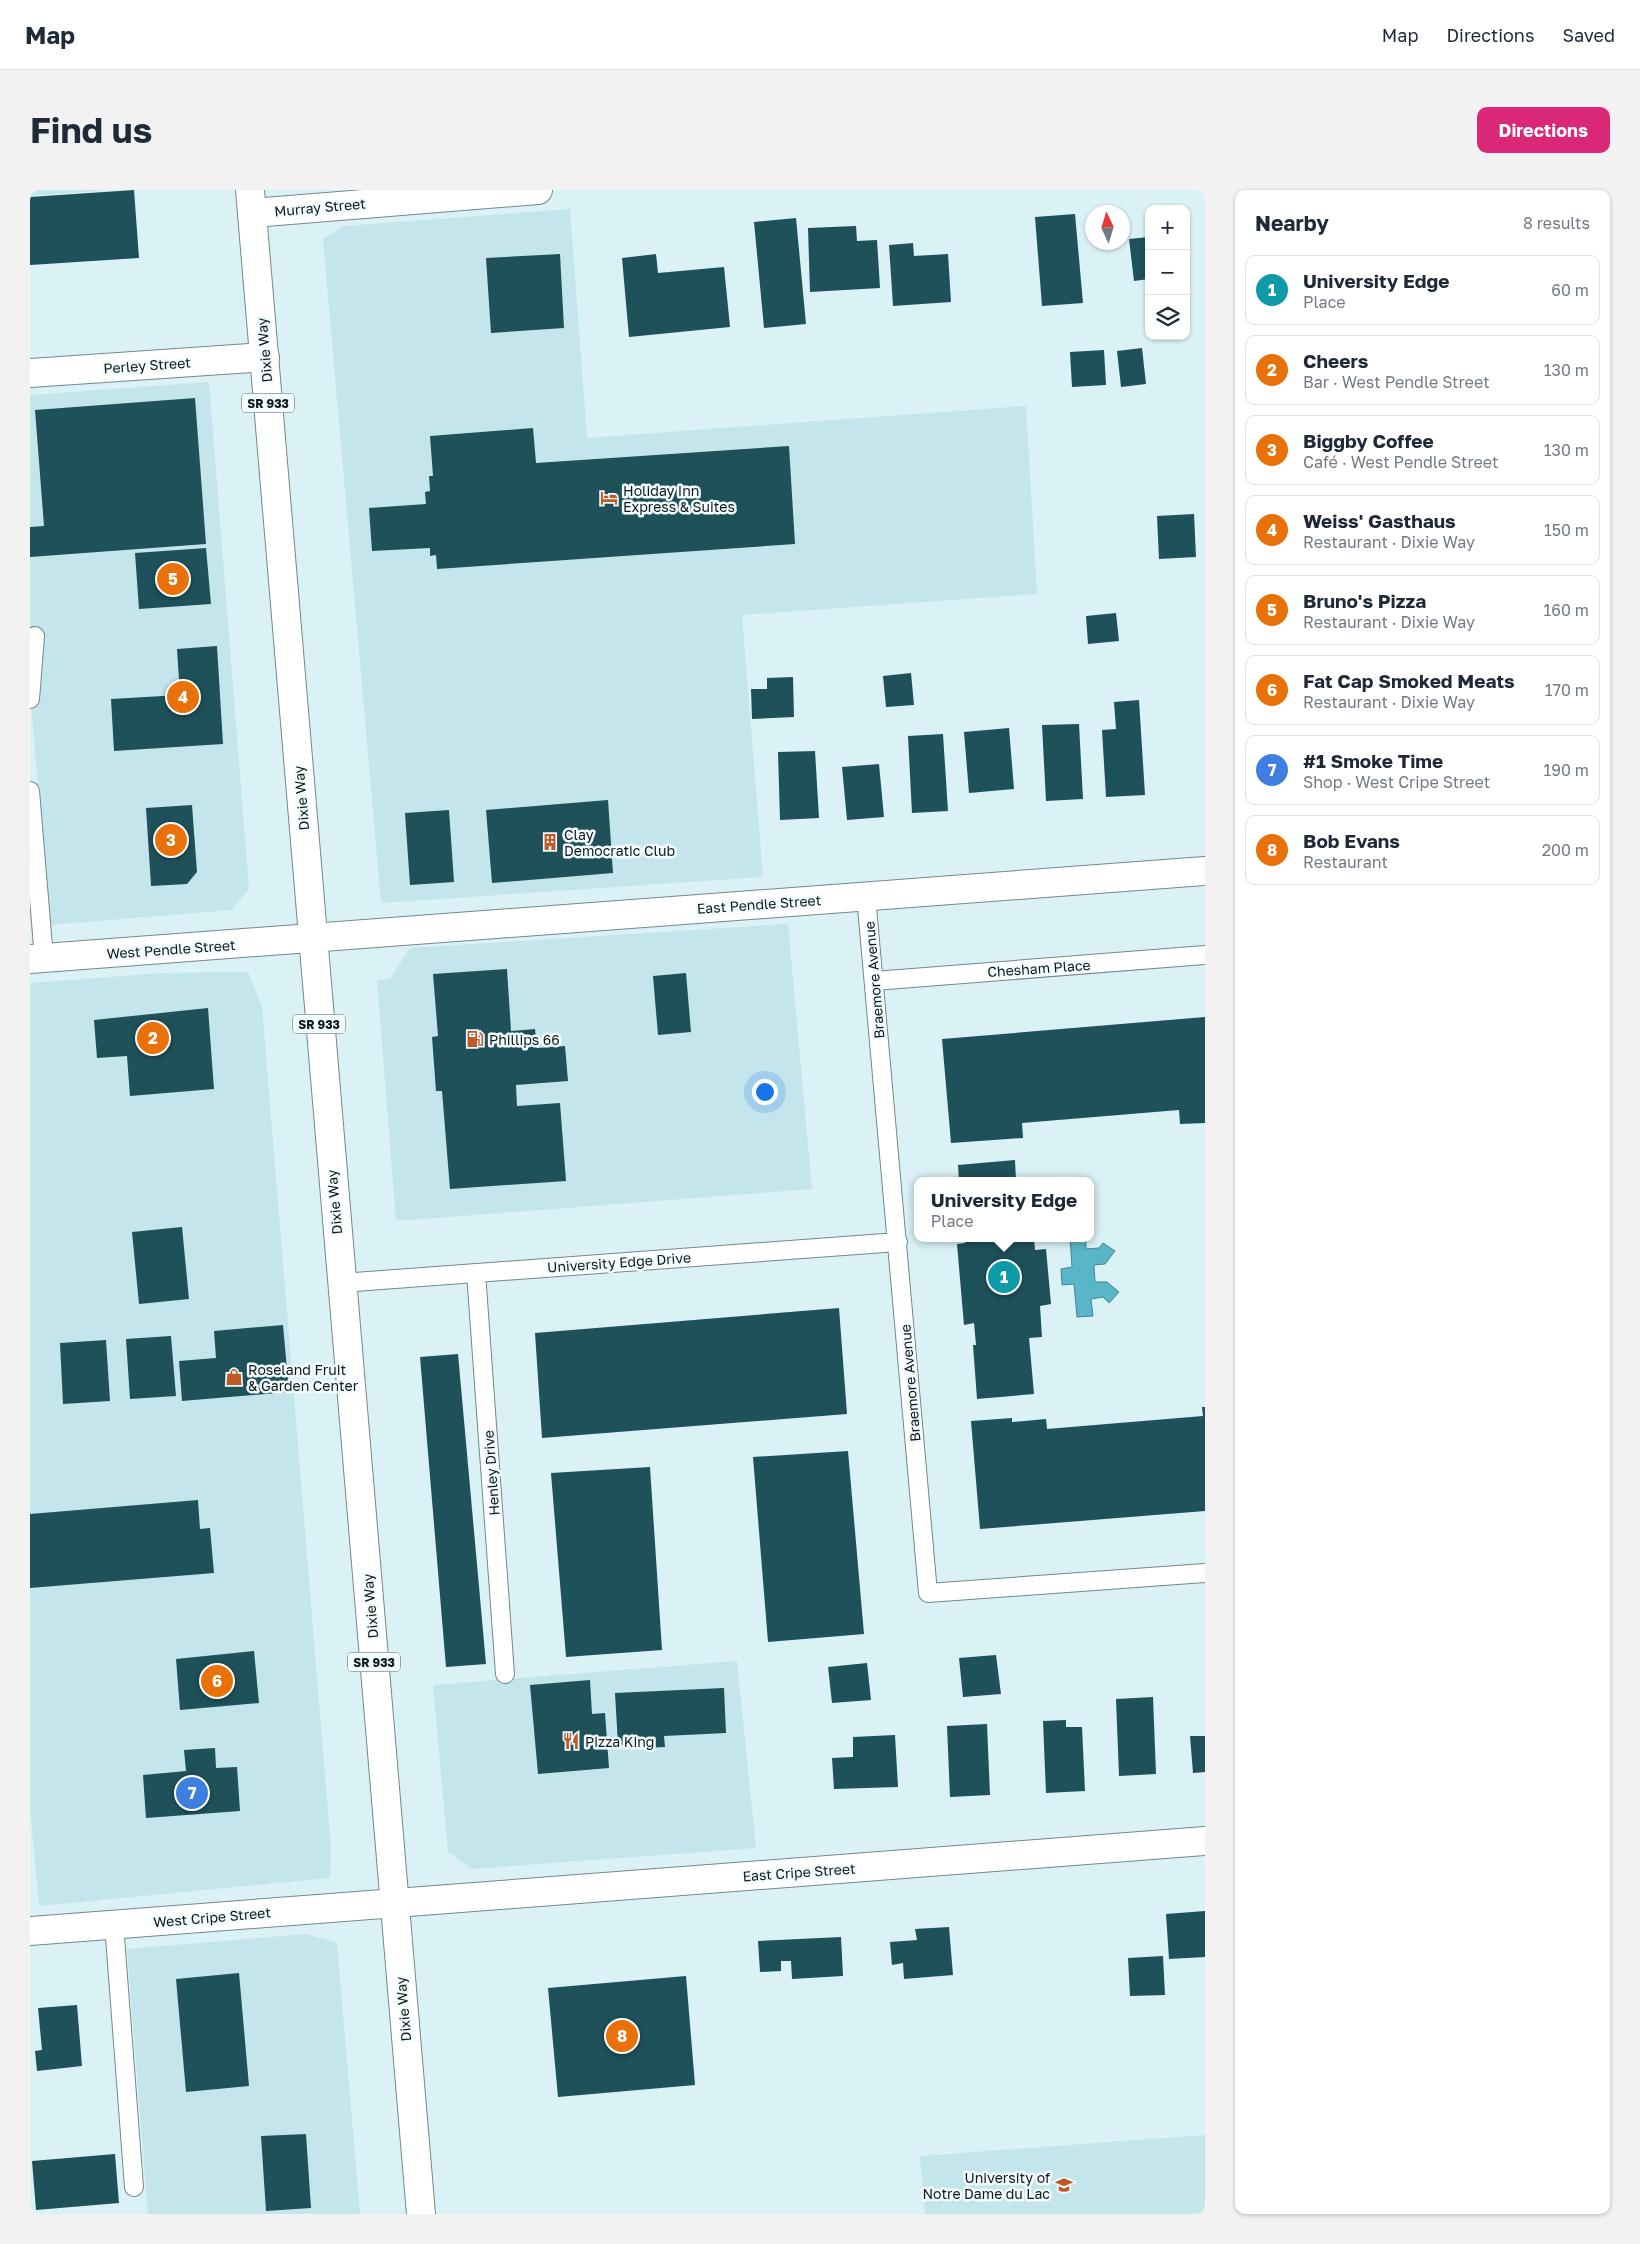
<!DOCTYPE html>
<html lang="en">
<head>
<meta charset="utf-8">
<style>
	body { margin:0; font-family:"Golos Text",sans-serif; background:#f2f2f3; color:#1f2937 }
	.controls { position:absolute; right:15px; top:15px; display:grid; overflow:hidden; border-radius:10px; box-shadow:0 1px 4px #0004 }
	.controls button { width:45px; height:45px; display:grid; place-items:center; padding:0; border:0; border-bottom:1px solid #e0e1e3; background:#fff; color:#1f2937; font:25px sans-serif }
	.compass { position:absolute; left:1055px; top:15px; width:45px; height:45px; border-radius:50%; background:#fff; box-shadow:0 1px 4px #0004; rotate:356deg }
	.you { position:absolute; left:734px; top:901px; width:18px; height:18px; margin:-12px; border:4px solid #fff; border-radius:50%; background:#1a73e8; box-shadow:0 0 0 8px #1a73e833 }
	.badge { display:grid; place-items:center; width:32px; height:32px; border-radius:50%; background:#db2777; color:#fff; font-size:16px; font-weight:700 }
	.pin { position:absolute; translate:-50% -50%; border:2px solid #fff; box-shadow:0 1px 5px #0006 }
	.popup { position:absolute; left:884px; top:987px; width:180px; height:65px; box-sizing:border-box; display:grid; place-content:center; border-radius:10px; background:#fff; filter:drop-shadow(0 1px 4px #0005); font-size:16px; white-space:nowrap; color:#747a83 }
	.popup b { font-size:19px; color:#1f2937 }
	.popup::after { content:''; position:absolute; left:50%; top:100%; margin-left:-10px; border:10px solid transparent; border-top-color:#fff }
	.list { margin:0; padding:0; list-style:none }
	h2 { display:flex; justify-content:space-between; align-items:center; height:65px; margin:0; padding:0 20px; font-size:21px }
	h2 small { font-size:16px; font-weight:400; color:#747a83 }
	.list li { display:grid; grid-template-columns:32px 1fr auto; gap:15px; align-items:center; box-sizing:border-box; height:70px; margin:0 10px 10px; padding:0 10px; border:1px solid #e0e1e3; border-radius:10px }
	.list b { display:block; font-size:19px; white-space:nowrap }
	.list p { margin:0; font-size:16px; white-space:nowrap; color:#747a83 }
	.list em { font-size:16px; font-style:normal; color:#747a83 }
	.icon { flex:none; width:28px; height:28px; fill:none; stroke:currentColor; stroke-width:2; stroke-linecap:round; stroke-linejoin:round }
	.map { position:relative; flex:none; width:1175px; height:2024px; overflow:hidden; border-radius:10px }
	header { display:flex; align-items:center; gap:30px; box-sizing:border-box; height:70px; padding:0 25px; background:#fff; border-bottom:1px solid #e0e1e3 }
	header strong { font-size:24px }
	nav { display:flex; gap:28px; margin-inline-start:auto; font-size:18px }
	.intro { display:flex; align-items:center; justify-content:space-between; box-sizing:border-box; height:120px; padding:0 30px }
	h1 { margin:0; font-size:35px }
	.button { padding:12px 22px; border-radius:10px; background:#db2777; color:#fff; font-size:18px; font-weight:700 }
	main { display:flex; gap:30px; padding:0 30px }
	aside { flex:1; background:#fff; border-radius:10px; box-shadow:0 1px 4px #0004 }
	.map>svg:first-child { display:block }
	.built { fill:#c4e5eb }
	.water { fill:#59b6c6; stroke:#438792 }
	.building { fill:#1f515a }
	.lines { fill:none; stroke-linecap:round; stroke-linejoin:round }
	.service-casing { stroke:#73888c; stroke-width:20 }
	.minor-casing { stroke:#73888c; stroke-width:30 }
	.tertiary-casing { stroke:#73888c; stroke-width:30 }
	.primary-casing { stroke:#73888c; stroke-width:30 }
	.service { stroke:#fff; stroke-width:18 }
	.minor { stroke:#fff; stroke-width:28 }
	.tertiary { stroke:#fff; stroke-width:28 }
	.primary { stroke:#fff; stroke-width:28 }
	.labels { text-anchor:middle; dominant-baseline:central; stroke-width:5; stroke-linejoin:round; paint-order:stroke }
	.shield { fill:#f2fbfd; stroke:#545c5d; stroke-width:1 }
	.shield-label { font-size:12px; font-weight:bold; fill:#101819 }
	.street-label { font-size:14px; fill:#101819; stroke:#f2fbfd }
	.poi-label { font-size:14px; fill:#101819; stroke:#f2fbfd; text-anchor:start }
</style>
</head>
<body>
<header>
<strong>Map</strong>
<nav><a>Map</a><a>Directions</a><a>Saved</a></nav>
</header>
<div class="intro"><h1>Find us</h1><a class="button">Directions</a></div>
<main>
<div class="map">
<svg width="1175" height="2024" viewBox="0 0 1175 2024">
	<rect width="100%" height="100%" fill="#daf1f6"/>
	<path class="built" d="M0,0H78L0,6Z
		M540,19L557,248L996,216L1007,404L712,425L733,687L351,713L293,49L314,36Z
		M179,192L219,699L201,720L19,735L0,499V205Z
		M758,734L782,999L366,1031L347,790L360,789L380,758Z
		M218,782L232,817L301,1658L300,1688L9,1716L0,1618V793L133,783Z
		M707,1471L726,1658L442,1679L418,1662L403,1495Z
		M276,1744L307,1753L330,2024H118L97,1759Z
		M1175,1945V2024H895L890,1966Z"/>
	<path class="water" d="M1040,1048H1056V1059L1069,1058L1073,1053L1085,1061L1075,1074L1064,1075L1065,1092H1077L1089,1102L1079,1113L1073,1107L1061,1109L1063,1126L1047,1127L1044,1094L1032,1095L1031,1079L1042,1077Z"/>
	<path class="building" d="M104,0L109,68L0,75V7Z
		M1045,24L1053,113L1012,116L1005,27Z
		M766,28L776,134L734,138L724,32Z
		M826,36L827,51L847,50L850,98L780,102L778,38Z
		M1119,47V89L1104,91L1099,49Z
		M883,53L884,66L918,64L921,112L863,116L859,55Z
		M530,64L534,138L461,143L456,68Z
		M626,64L628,83L694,77L700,137L599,147L592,68Z
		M1112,158L1116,194L1091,197L1087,161Z
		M1074,160L1076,195L1042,197L1040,162Z
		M165,208L176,354L0,367V337L14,336L5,220Z
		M503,238L506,273L759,256L765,354L407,379L406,365L400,366V358L342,361L339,318L396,314L395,302L400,301L399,286H403L400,246Z
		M1164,324L1166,367L1129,369L1127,326Z
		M176,358L181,414L109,419L105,363Z
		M1086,423L1089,451L1058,454L1056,426Z
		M187,456L193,554L84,561L81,509L150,505L147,459Z
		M881,483L884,515L856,517L853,486Z
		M763,487L764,527L722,529L721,499H737V488Z
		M1109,510L1115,605L1076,607L1072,540L1086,539L1084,512Z
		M1049,534L1053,609L1016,611L1012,535Z
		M979,538L984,599L939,603L934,542Z
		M913,544L918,621L882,623L878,546Z
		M785,561L789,628L750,630L748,562Z
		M849,574L854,627L817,630L812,577Z
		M578,610L583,683L462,693L456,620Z
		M162,615L167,682L157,694L121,696L116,618Z
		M419,620L424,692L380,695L375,623Z
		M477,779L481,841L505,839L507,858L535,856L538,891L486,895L487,916L530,913L536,991L420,999L412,901H406L402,847L408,846L403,784Z
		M656,783L661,842L628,845L623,786Z
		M178,818L184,899L100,906L97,866L67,868L64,830Z
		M1175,827V933L1150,934L1149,920L992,933L993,948L921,953L912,849Z
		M985,970L986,991H929L928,975Z
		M152,1037L159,1109L109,1114L102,1042Z
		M934,1048H1004L1005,1060L1016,1059L1021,1114L1010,1116L1012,1147L999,1148L1004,1204L947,1209L943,1155H946L944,1133L934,1135L927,1054L935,1053Z
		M809,1118L817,1224L512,1248L505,1143Z
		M253,1135L259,1202L152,1211L149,1171L186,1168L184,1141Z
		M141,1146L146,1206L100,1209L96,1149Z
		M76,1150L80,1211L33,1214L30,1153Z
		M428,1164L456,1474L416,1477L390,1167Z
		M1172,1217H1175V1321L950,1339L941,1231L982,1228V1232L1016,1229L1017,1239L1173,1226Z
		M818,1261L834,1444L738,1452L723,1267Z
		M620,1277L632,1460L536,1467L521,1283Z
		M168,1310L170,1339L180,1338L184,1383L0,1398V1324Z
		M224,1461L229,1513L150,1520L146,1469Z
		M966,1465L971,1504L933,1507L929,1468Z
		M837,1473L841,1510L802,1513L798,1477Z
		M560,1490L562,1524L575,1523L579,1578L508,1584L500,1495Z
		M694,1498L696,1543L634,1546L635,1557L615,1558V1554L588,1555L585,1503Z
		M1123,1507L1126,1584L1089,1586L1086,1509Z
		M1036,1530V1537H1052L1055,1601L1016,1603L1013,1531Z
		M957,1534L960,1605L920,1607L917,1536Z
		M865,1545L868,1597L804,1599L802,1568L823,1567V1547Z
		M1160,1546H1175V1582L1163,1583Z
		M185,1558L186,1578L207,1577L210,1621L116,1628L113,1585L156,1581L154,1560Z
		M1175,1721V1767L1139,1769L1136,1724Z
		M919,1737L923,1785L874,1789L873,1773L862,1775L860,1752L887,1750L885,1739Z
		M811,1747L813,1786L762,1789L761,1771H751V1781L730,1782L728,1751Z
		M1133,1766L1135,1805L1100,1806L1098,1768Z
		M209,1783L219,1896L156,1902L146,1789Z
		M656,1786L665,1895L528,1907L518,1798Z
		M47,1815L52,1876L7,1881L5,1861L12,1860L8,1818Z
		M276,1944L281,2018L236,2021L231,1946Z
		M85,1964L89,2013L6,2020L2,1971Z"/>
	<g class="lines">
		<g class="service-casing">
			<path id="service" d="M0,509L5,446
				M0,601L14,768
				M836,706L898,1403L1175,1383
				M844,791L1175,765
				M446,1083L475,1484
				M311,1093L868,1052
				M84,1734L104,1997"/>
		</g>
		<g class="minor-casing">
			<path id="minor" d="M222,23L508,0
				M0,183L235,167
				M0,1741L1175,1651"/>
		</g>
		<g class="tertiary-casing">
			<path id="tertiary" d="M0,769L1175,681"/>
		</g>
		<g class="primary-casing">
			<path id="primary" d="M220,0L391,2024"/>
		</g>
		<use href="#service" class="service"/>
		<use href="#minor" class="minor"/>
		<use href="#tertiary" class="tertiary"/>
		<use href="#primary" class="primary"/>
	</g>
	<defs>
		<g id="hotel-bare" transform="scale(1.35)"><path d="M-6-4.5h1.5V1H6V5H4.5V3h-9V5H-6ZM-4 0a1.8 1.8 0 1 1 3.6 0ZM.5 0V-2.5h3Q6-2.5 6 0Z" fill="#bf5a28" stroke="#f2fbfd" stroke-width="2.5" paint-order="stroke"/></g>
		<g id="building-bare" transform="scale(1.35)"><path d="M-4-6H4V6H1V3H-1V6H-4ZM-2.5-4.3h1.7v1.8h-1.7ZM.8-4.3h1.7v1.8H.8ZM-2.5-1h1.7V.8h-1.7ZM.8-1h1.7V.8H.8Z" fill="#bf5a28" stroke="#f2fbfd" stroke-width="2.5" paint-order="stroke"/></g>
		<g id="fuel-bare" transform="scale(1.35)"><path d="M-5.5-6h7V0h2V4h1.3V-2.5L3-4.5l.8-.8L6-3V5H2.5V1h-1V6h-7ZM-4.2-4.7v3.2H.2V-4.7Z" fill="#bf5a28" stroke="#f2fbfd" stroke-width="2.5" paint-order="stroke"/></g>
		<g id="shop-bare" transform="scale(1.35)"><path d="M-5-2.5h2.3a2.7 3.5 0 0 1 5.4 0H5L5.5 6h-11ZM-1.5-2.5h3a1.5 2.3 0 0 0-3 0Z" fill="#bf5a28" stroke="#f2fbfd" stroke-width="2.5" paint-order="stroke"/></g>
		<g id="restaurant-bare" transform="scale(1.35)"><path d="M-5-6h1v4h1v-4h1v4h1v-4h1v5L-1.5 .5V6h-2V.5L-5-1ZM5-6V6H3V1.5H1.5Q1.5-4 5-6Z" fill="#bf5a28" stroke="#f2fbfd" stroke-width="2.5" paint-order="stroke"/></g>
		<g id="university-bare" transform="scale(1.35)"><path d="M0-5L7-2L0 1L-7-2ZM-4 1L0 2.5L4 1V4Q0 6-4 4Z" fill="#bf5a28" stroke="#f2fbfd" stroke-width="2.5" paint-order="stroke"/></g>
	</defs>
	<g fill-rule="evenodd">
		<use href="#hotel-bare" x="579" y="308"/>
		<use href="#building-bare" x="520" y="652"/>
		<use href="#fuel-bare" x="445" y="849"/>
		<use href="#shop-bare" x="204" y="1187"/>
		<use href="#restaurant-bare" x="541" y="1551"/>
		<use href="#university-bare" x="1034" y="1995"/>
	</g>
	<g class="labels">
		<g class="shield">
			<rect x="212" y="203.5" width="52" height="19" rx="4"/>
			<rect x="263" y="824.5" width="52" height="19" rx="4"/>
			<rect x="318" y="1462.5" width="52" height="19" rx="4"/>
		</g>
		<g class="shield-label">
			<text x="238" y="213">SR 933</text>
			<text x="289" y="834">SR 933</text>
			<text x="344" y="1472">SR 933</text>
		</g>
		<g class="street-label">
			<text transform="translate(290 17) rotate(-5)">Murray Street</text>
			<text transform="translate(234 160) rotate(-95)">Dixie Way</text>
			<text transform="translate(117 175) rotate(-4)">Perley Street</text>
			<text transform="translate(271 608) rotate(-95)">Dixie Way</text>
			<text transform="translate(729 714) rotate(-4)">East Pendle Street</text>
			<text transform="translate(141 759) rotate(-4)">West Pendle Street</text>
			<text transform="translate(1009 778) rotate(-4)">Chesham Place</text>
			<text transform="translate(844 790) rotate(-95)">Braemore Avenue</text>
			<text transform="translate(304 1012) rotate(-95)">Dixie Way</text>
			<text transform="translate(589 1072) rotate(-4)">University Edge Drive</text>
			<text transform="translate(880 1193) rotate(-95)">Braemore Avenue</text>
			<text transform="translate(461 1283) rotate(-94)">Henley Drive</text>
			<text transform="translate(340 1416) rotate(-95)">Dixie Way</text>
			<text transform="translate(769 1682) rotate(-4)">East Cripe Street</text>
			<text transform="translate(182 1727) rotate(-5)">West Cripe Street</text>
			<text transform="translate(373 1819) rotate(-95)">Dixie Way</text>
		</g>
		<g class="poi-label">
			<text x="593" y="300">Holiday Inn<tspan x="593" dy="16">Express &amp; Suites</tspan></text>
			<text x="534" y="644">Clay<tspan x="534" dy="16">Democratic Club</tspan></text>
			<text x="459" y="849">Phillips 66</text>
			<text x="218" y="1179">Roseland Fruit<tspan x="218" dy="16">&amp; Garden Center</tspan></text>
			<text x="555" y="1551">Pizza King</text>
			<text x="1020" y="1987" text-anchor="end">University of<tspan x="1020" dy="16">Notre Dame du Lac</tspan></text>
		</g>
	</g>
</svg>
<div class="controls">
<button>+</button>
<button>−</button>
<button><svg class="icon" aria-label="layers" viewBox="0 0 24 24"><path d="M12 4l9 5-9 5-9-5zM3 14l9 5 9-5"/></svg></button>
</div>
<svg class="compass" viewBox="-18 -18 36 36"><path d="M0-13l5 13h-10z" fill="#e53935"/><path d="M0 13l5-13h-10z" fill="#747a83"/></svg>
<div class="you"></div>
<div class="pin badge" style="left:974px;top:1087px;background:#0f9aa8">1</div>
<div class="popup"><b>University Edge</b>Place</div>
<div class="pin badge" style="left:123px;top:848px;background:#e8710a">2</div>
<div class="pin badge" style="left:141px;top:650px;background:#e8710a">3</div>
<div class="pin badge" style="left:153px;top:507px;background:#e8710a">4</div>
<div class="pin badge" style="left:143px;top:389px;background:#e8710a">5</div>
<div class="pin badge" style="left:187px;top:1491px;background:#e8710a">6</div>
<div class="pin badge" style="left:162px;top:1603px;background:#3f7fe0">7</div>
<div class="pin badge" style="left:592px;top:1846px;background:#e8710a">8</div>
</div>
<aside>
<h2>Nearby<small>8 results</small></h2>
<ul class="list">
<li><span class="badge" style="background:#0f9aa8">1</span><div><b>University Edge</b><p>Place</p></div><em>60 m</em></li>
<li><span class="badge" style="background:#e8710a">2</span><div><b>Cheers</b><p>Bar · West Pendle Street</p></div><em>130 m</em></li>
<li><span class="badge" style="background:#e8710a">3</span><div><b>Biggby Coffee</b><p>Café · West Pendle Street</p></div><em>130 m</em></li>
<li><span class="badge" style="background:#e8710a">4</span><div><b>Weiss' Gasthaus</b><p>Restaurant · Dixie Way</p></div><em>150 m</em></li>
<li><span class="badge" style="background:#e8710a">5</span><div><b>Bruno's Pizza</b><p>Restaurant · Dixie Way</p></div><em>160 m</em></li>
<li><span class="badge" style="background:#e8710a">6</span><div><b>Fat Cap Smoked Meats</b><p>Restaurant · Dixie Way</p></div><em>170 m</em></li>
<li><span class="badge" style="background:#3f7fe0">7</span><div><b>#1 Smoke Time</b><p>Shop · West Cripe Street</p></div><em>190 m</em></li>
<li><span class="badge" style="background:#e8710a">8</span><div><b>Bob Evans</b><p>Restaurant</p></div><em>200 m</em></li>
</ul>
</aside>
</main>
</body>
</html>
